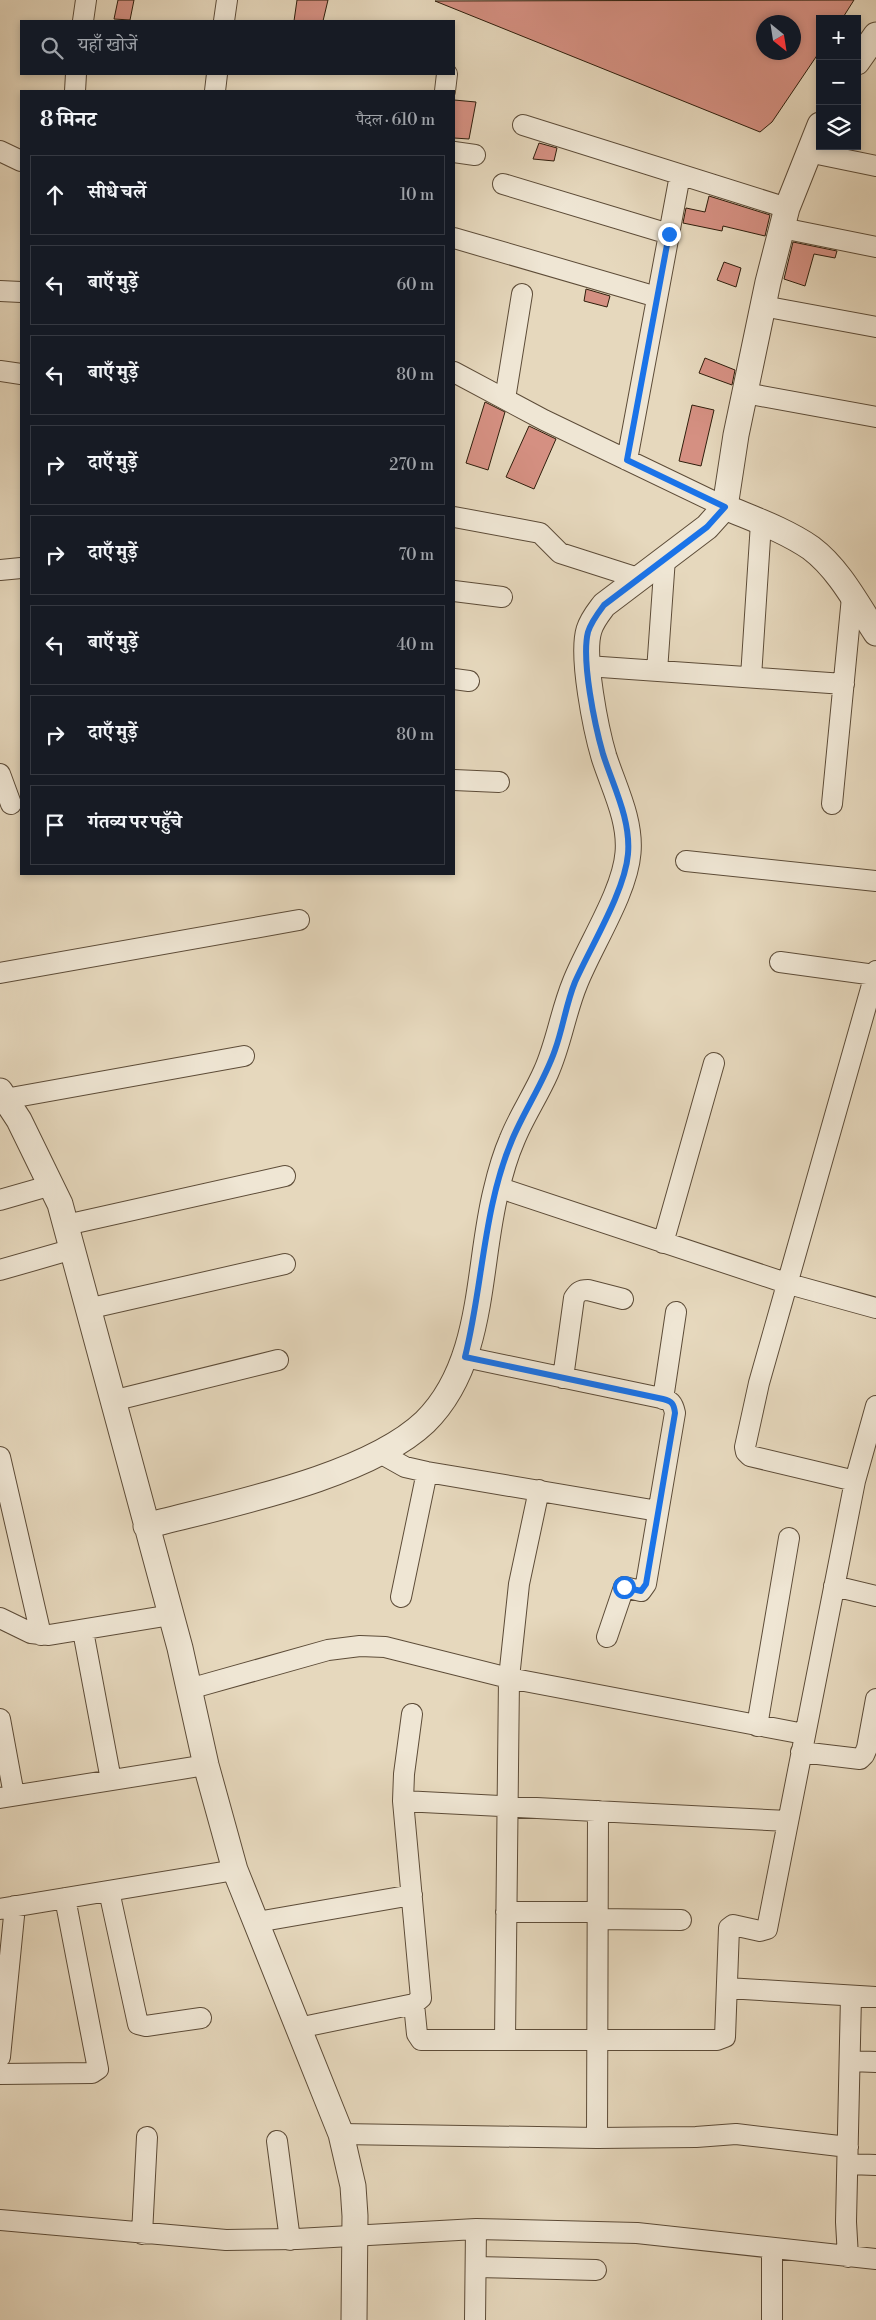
<!DOCTYPE html>
<html lang="hi">
<head>
<meta charset="utf-8">
<style>
	body { margin:0; font-family:"Libre Bodoni","Noto Serif Devanagari",serif; background:#20242c; color:#f1f3f6 }
	.controls { position:absolute; right:15px; top:15px; display:grid; overflow:hidden; border-radius:0px; box-shadow:0 2px 8px #0003 }
	.controls button { width:45px; height:45px; display:grid; place-items:center; padding:0; border:0; border-bottom:1px solid #363941; background:#171b24; color:#f1f3f6; font:25px sans-serif }
	.compass { position:absolute; left:756px; top:15px; width:45px; height:45px; border-radius:50%; background:#171b24; box-shadow:0 2px 8px #0003; rotate:150deg }
	.stop { position:absolute; width:15px; height:15px; margin:-11px; border:4px solid #1a73e8; border-radius:50%; background:#fff }
	.stop.end { background:#1a73e8; border-color:#fff; box-shadow:0 1px 5px #0008 }
	.list { margin:0; padding:0; list-style:none }
	h2 { display:flex; justify-content:space-between; align-items:center; height:65px; margin:0; padding:0 20px; font-size:21px }
	h2 small { font-size:16px; font-weight:400; color:#9ea1a6 }
	.list li { display:grid; grid-template-columns:32px 1fr auto; gap:15px; align-items:center; box-sizing:border-box; height:80px; margin:0 10px 10px; padding:0 10px; border:1px solid #363941; border-radius:0px }
	.list b { display:block; font-size:19px; white-space:nowrap }
	.list em { font-size:16px; font-style:normal; color:#9ea1a6 }
	.icon { flex:none; width:28px; height:28px; fill:none; stroke:currentColor; stroke-width:2; stroke-linecap:round; stroke-linejoin:round }
	.map { position:relative; flex:none; width:876px; height:2320px; overflow:hidden }
	.search { position:absolute; background:#171b24; box-shadow:0 2px 8px #0003; left:20px; top:20px; width:435px; height:55px; display:flex; align-items:center; gap:12px; box-sizing:border-box; padding:0 18px; border-radius:0px; color:#9ea1a6; font-size:19px }
	.panel { position:absolute; background:#171b24; box-shadow:0 2px 8px #0003; left:20px; top:90px; width:435px; height:785px; border-radius:0px }
	.map>svg:first-child { display:block }
	.building { fill:#d59082; stroke:#2f1e0c; fill-rule:evenodd }
	.lines { fill:none; stroke-linecap:round; stroke-linejoin:round }
	.minor-casing { stroke:#5d4c38; stroke-width:22 }
	.tertiary-casing { stroke:#5d4c38; stroke-width:27 }
	.minor { stroke:#efe6d4; stroke-width:20 }
	.tertiary { stroke:#efe6d4; stroke-width:25 }
	.route { stroke:#1a73e8; stroke-width:6 }
</style>
</head>
<body>
<div class="map">
<svg width="876" height="2320" viewBox="0 0 876 2320">
	<rect width="100%" height="100%" fill="#e6d8bd"/>
	<filter id="stains"><feTurbulence type="fractalNoise" baseFrequency=".004" numOctaves="4"/><feColorMatrix values="0 0 0 0 .2 0 0 0 0 .09 0 0 0 0 .02 0 0 0 .5 -.17"/></filter>
	<radialGradient id="worn" r=".72"><stop offset=".6" stop-color="#630" stop-opacity="0"/><stop offset="1" stop-color="#630" stop-opacity=".3"/></radialGradient>
	<path class="building" d="M118,0H134L130,20L114,19Z
		M297,0H328L323,21H294Z
		M854,0L842,19H820V51L772,122L760,132L435,1ZM764,22H794V52H764Z
		M454,100L476,102L469,139L454,138Z
		M539,143L557,148L554,161L533,159Z
		M709,196L770,215L765,236L723,226L722,231L683,223L686,208L705,212Z
		M793,242L837,251L835,258L814,254L805,286L784,279Z
		M724,262L741,268L736,287L717,280Z
		M586,289L610,296L607,307L584,301Z
		M705,358L735,370L732,385L699,373Z
		M485,402L505,412L488,470L466,463Z
		M692,405L714,410L701,466L679,461Z
		M529,426L556,439L534,489L506,477Z"/>
	<g class="lines">
		<g class="minor-casing">
			<path id="minor" d="M83,21L86,0
				M224,21L227,0
				M75,91L76,74
				M215,91L217,74
				M445,91L447,74
				M523,125L787,208
				M0,151L21,161
				M454,152L475,155
				M808,152L876,166
				M503,184L669,234
				M782,228L876,247
				M454,238L657,297
				M0,291L21,292
				M763,306L876,327
				M0,371L21,374
				M454,372L544,420L725,507
				M745,393L876,417
				M505,399L522,294
				M627,460L680,175
				M454,517L540,533L560,553L638,578
				M0,570L21,568
				M454,591L502,597
				M587,666L844,684
				M657,671L665,558
				M751,677L761,523
				M454,679L469,681
				M0,774L11,804
				M454,780L499,782
				M832,804L852,597
				M686,861L876,881
				M780,962L875,975
				M0,973L299,920
				M5,1099L244,1056
				M497,1187L789,1284L876,1308
				M0,1200L52,1185
				M66,1225L285,1176
				M663,1243L714,1063
				M0,1270L73,1249
				M87,1309L285,1264
				M465,1357L661,1398C670,1400 673,1403 675,1413L646,1584L641,1591L624,1587L607,1637
				M563,1378L574,1298C578,1292 580,1290 588,1290L623,1299
				M663,1399L676,1312
				M112,1401L278,1360
				M380,1453L405,1467L427,1472L658,1511
				M0,1457L41,1635
				M855,1481L750,1456L746,1452L745,1447L759,1383L876,971
				M834,1586L876,1596
				M401,1597L427,1472
				M0,1618L31,1633L49,1635L171,1615
				M83,1631L111,1780
				M189,1689L328,1650L360,1646L385,1647L509,1678L804,1734
				M0,1719L14,1795
				M757,1726L789,1538
				M801,1752L860,1759L864,1755L867,1748L876,1699
				M0,1798L206,1765
				M403,1801L788,1821
				M109,1891L138,2024L146,2026L201,2018
				M0,1909L235,1870
				M506,1912H598
				M597,1919L681,1920
				M257,1922L412,1895
				M727,1988L876,1997
				M414,2004L417,2034L421,2040H717L725,2037L729,1928L733,1925L760,1931L767,1929L855,1481L876,1406
				M298,2028L414,2004L421,1998L403,1801L404,1774L412,1714
				M505,2039L509,1678L519,1584L539,1490
				M0,2057L15,1906
				M850,2061L876,2062
				M0,2074L92,2073L98,2069L65,1898
				M341,2134L597,2138L696,2137L736,2134L848,2147
				M597,2138L598,1811
				M277,2141L290,2240
				M848,2164L876,2165
				M0,2220L226,2240L297,2239L476,2229L637,2233L876,2259
				M142,2234L147,2137
				M772,2248V2320
				M848,2257L846,2222L851,1996
				M476,2267L596,2270
				M475,2320L476,2229"/>
		</g>
		<g class="tertiary-casing">
			<path id="tertiary" d="M857,62L876,35
				M725,507C753,519 785,530 811,548C839,569 857,604 876,633
				M0,1091L19,1120L60,1204L180,1648L206,1765L235,1870L341,2134L353,2186L355,2216L354,2320
				M146,1526C225,1505 366,1478 425,1422C485,1363 477,1267 496,1191C500,1174 505,1156 512,1140C521,1117 536,1095 546,1072C559,1043 563,1012 575,983C590,945 625,892 628,853C631,820 614,788 604,757C596,730 581,656 589,630C592,620 598,613 604,605L707,527L725,507L736,435L768,282L787,208L820,125"/>
		</g>
		<use href="#minor" class="minor"/>
		<use href="#tertiary" class="tertiary"/>
	</g>
	<g class="lines">
		<path class="route" d="M624,1587L641,1591L646,1584L675,1413C674,1404 672,1401 663,1399L465,1357C483,1285 483,1209 512,1140C525,1109 544,1082 555,1050C563,1028 566,1004 575,982C591,946 625,891 628,854C631,819 613,786 603,754C595,726 581,660 588,632C591,622 598,613 604,605L707,527L725,507L627,460L669,234"/>
	</g>
	<rect width="100%" height="100%" filter="url(#stains)"/>
	<rect width="100%" height="100%" fill="url(#worn)"/>
</svg>
<div class="controls">
<button>+</button>
<button>−</button>
<button><svg class="icon" aria-label="layers" viewBox="0 0 24 24"><path d="M12 4l9 5-9 5-9-5zM3 14l9 5 9-5"/></svg></button>
</div>
<svg class="compass" viewBox="-18 -18 36 36"><path d="M0-13l5 13h-10z" fill="#e53935"/><path d="M0 13l5-13h-10z" fill="#9ea1a6"/></svg>
<div class="stop" style="left:624px;top:1587px"></div>
<div class="stop end" style="left:669px;top:234px"></div>
<div class="search"><svg class="icon" aria-label="search" viewBox="0 0 24 24"><circle cx="10" cy="10" r="6"/><path d="M15 15l6 6"/></svg>यहाँ खोजें</div>
<section class="panel">
<h2>8 मिनट<small>पैदल · 610 m</small></h2>
<ul class="list">
<li><svg class="icon" aria-label="ahead" viewBox="0 0 24 24"><path d="M12 20V5M6 11l6-6 6 6"/></svg><div><b>सीधे चलें</b></div><em>10 m</em></li>
<li><svg class="icon" aria-label="left" viewBox="0 0 24 24"><path d="M17 20v-9H6M10 6l-5 5 5 5"/></svg><div><b>बाएँ मुड़ें</b></div><em>60 m</em></li>
<li><svg class="icon" aria-label="left" viewBox="0 0 24 24"><path d="M17 20v-9H6M10 6l-5 5 5 5"/></svg><div><b>बाएँ मुड़ें</b></div><em>80 m</em></li>
<li><svg class="icon" aria-label="right" viewBox="0 0 24 24"><path d="M7 20v-9h11M14 6l5 5-5 5"/></svg><div><b>दाएँ मुड़ें</b></div><em>270 m</em></li>
<li><svg class="icon" aria-label="right" viewBox="0 0 24 24"><path d="M7 20v-9h11M14 6l5 5-5 5"/></svg><div><b>दाएँ मुड़ें</b></div><em>70 m</em></li>
<li><svg class="icon" aria-label="left" viewBox="0 0 24 24"><path d="M17 20v-9H6M10 6l-5 5 5 5"/></svg><div><b>बाएँ मुड़ें</b></div><em>40 m</em></li>
<li><svg class="icon" aria-label="right" viewBox="0 0 24 24"><path d="M7 20v-9h11M14 6l5 5-5 5"/></svg><div><b>दाएँ मुड़ें</b></div><em>80 m</em></li>
<li><svg class="icon" aria-label="arrive" viewBox="0 0 24 24"><path d="M6 21V4h12l-3 4 3 4H6"/></svg><div><b>गंतव्य पर पहुँचे</b></div></li>
</ul>
</section>
</div>
</body>
</html>
